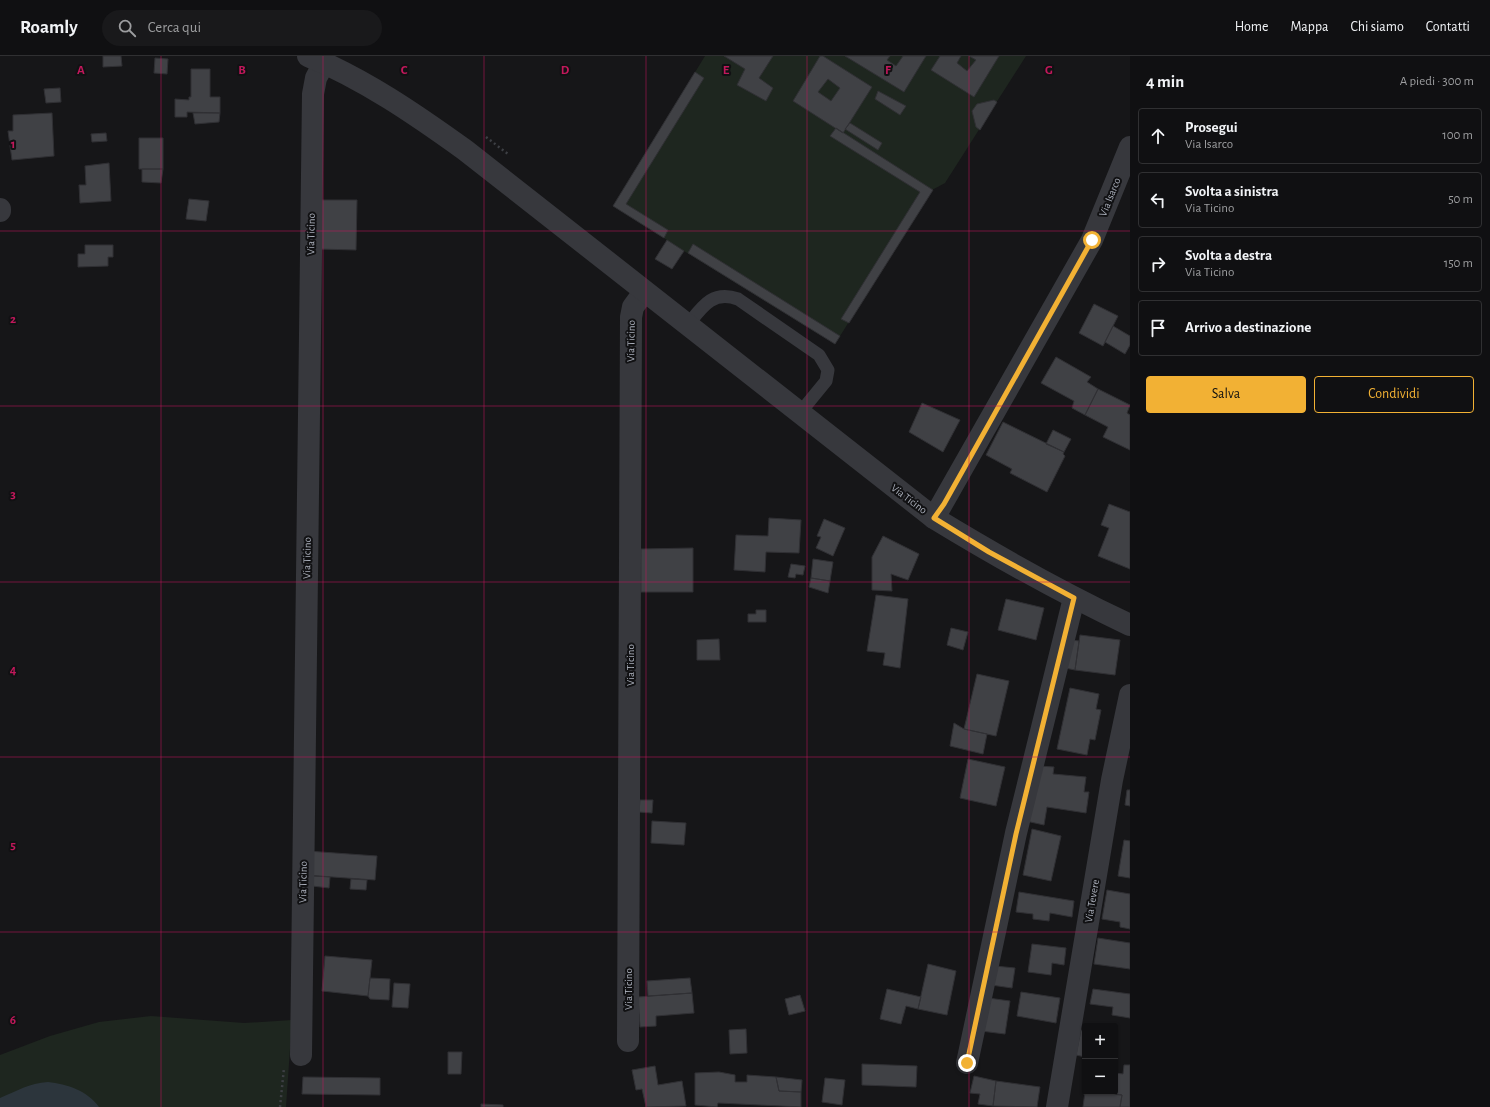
<!DOCTYPE html>
<html lang="it">
<head>
<meta charset="utf-8">
<style>
	body { margin:0; font-family:"Alegreya Sans",sans-serif; background:#19191b; color:#f1f3f6 }
	.controls { position:absolute; right:12px; bottom:12px; display:grid; overflow:hidden; border-radius:4px; box-shadow:0 1px 3px #0004 }
	.controls button { width:36px; height:36px; display:grid; place-items:center; padding:0; border:0; border-bottom:1px solid #303032; background:#101012; color:#f1f3f6; font:20px sans-serif }
	.stop { position:absolute; width:12px; height:12px; margin:-9px; border:3px solid #f2b134; border-radius:50%; background:#fff }
	.stop.end { background:#f2b134; border-color:#fff; box-shadow:0 1px 4px #0008 }
	.list { margin:0; padding:0; list-style:none }
	h2 { display:flex; justify-content:space-between; align-items:center; height:52px; margin:0; padding:0 16px; font-size:17px }
	h2 small { font-size:13px; font-weight:400; color:#9c9d9f }
	.list li { display:grid; grid-template-columns:26px 1fr auto; gap:12px; align-items:center; box-sizing:border-box; height:56px; margin:0 8px 8px; padding:0 8px; border:1px solid #303032; border-radius:4px }
	.list b { display:block; font-size:15px; white-space:nowrap }
	.list p { margin:0; font-size:13px; white-space:nowrap; color:#9c9d9f }
	.list em { font-size:13px; font-style:normal; color:#9c9d9f }
	.actions { display:flex; gap:8px; padding:12px 16px }
	.actions a { flex:1; padding:9px 0; border:1px solid #f2b134; border-radius:4px; text-align:center; font-size:14px; color:#f2b134 }
	.actions .main { background:#f2b134; color:#111 }
	.icon { flex:none; width:22px; height:22px; fill:none; stroke:currentColor; stroke-width:2; stroke-linecap:round; stroke-linejoin:round }
	.map { position:relative; flex:none; width:1130px; height:1051px; overflow:hidden }
	header { display:flex; align-items:center; gap:24px; box-sizing:border-box; height:56px; padding:0 20px; background:#101012; border-bottom:1px solid #303032 }
	header strong { font-size:19px }
	nav { display:flex; gap:22px; margin-inline-start:auto; font-size:14px }
	.search { width:280px; height:36px; background:#19191b; display:flex; align-items:center; gap:10px; box-sizing:border-box; padding:0 14px; border-radius:22px; color:#9c9d9f; font-size:15px }
	main { display:flex }
	aside { flex:1; background:#101012 }
	.map>svg:first-child { display:block }
	.green { fill:#1e261f }
	.water { fill:#2c353c }
	.building { fill:#404145; stroke:#303034; fill-rule:evenodd }
	.lines { fill:none; stroke-linecap:round; stroke-linejoin:round }
	.path { stroke:#3d3f44; stroke-width:2.5; stroke-dasharray:2 3; stroke-linecap:butt }
	.service { stroke:#37383d; stroke-width:13 }
	.minor { stroke:#37383d; stroke-width:22 }
	.tertiary { stroke:#37383d; stroke-width:22 }
	.route { stroke:#f2b134; stroke-width:5 }
	.grid { fill:none; stroke:#c2185b; stroke-width:1; stroke-opacity:0.55 }
	.labels { text-anchor:middle; dominant-baseline:central; stroke-width:4; stroke-linejoin:round; paint-order:stroke }
	.street-label { font-size:11px; fill:#a8adb8; stroke:#111113 }
	.grid-label { font-size:13px; text-anchor:middle; font-weight:bold; fill:#c2185b; stroke:#111113; stroke-width:4; stroke-linejoin:round; paint-order:stroke }
</style>
</head>
<body>
<header>
<strong>Roamly</strong>
<div class="search"><svg class="icon" aria-label="search" viewBox="0 0 24 24"><circle cx="10" cy="10" r="6"/><path d="M15 15l6 6"/></svg>Cerca qui</div>
<nav><a>Home</a><a>Mappa</a><a>Chi siamo</a><a>Contatti</a></nav>
</header>
<main>
<div class="map">
<svg width="1130" height="1051" viewBox="0 0 1130 1051">
	<rect width="100%" height="100%" fill="#161618"/>
	<path class="green" d="M705,0H1026L945,127L932,134L835,288L684,195L672,213L655,203L667,184L613,150Z
		M151,960L244,967L292,964L286,1051H0V999L50,980L99,966Z"/>
	<path class="water" d="M48,1026C67,1028 88,1035 99,1051H0V1042C17,1035 29,1027 48,1026Z"/>
	<path class="building" d="M103,0H121L122,10L103,11Z
		M724,0H773L759,22L773,32L766,45L737,29L745,13Z
		M820,0H823L872,31L843,77L793,45ZM828,23L840,32L831,45L818,36Z
		M845,0H890L887,4L896,10L903,0H926L904,36Z
		M940,0H961L957,7L967,15L976,4L969,0H999L974,41L931,14Z
		M155,2L168,3L167,18L154,17Z
		M191,13H210V41H220V57L187,56V61H175V43L189,44V41H191Z
		M695,16L704,22L626,148L668,174L664,182L613,150Z
		M60,32L61,46L46,47L44,33Z
		M878,35L906,50L900,59L875,43Z
		M994,44L997,46L980,74L976,71L972,55L977,48Z
		M52,57L54,100L12,104L8,75H13V59Z
		M193,57H220L219,66L195,68Z
		M850,67L882,87L878,94L845,73Z
		M836,72L933,134L849,267L841,263L920,136L830,80Z
		M106,77L107,85L92,86L91,78Z
		M139,82H163V113H139Z
		M109,107L111,145L80,147L79,129H86L85,110Z
		M142,113H163L161,127L142,126Z
		M189,143L209,145L206,165L186,163Z
		M319,144H357L356,194L319,193Z
		M667,184L684,195L672,213L655,203Z
		M693,188L840,280L835,288L688,197Z
		M85,189H113V201H108V210L78,211V198H85Z
		M1094,248L1118,260L1103,290L1079,277Z
		M1113,270L1130,280V289L1125,298L1105,286Z
		M1056,301L1091,321L1087,326L1098,333L1085,359L1072,352L1074,345L1041,327Z
		M1098,333L1130,349L1127,357L1130,359V394L1103,381L1108,371L1085,359Z
		M922,347L960,364L943,396L909,376Z
		M1003,366L1064,396L1063,398L1065,400L1047,436L1010,417L1012,413L986,399Z
		M1053,374L1071,383L1064,396L1046,388Z
		M1109,448L1130,456V513L1098,500L1109,472L1101,469Z
		M769,462L801,464L799,497L766,496L765,516L734,514L736,479L768,480Z
		M824,463L845,472L833,500L816,492L821,481L817,480Z
		M883,480L919,498L908,524L891,518L892,535L872,534V501Z
		M693,492V536H641V493Z
		M813,503L833,506L830,525L811,522Z
		M791,508L805,510L803,519L796,518L795,522L788,521Z
		M811,522L830,525L828,537L809,531Z
		M876,539L908,543L900,612L883,609L885,597L867,595Z
		M1006,543L1044,552L1036,584L998,574Z
		M756,554H766V566H748V558H756Z
		M951,572L968,576L963,594L947,589Z
		M1080,579L1120,584L1115,619L1075,614Z
		M719,583L720,604H697V584Z
		M1064,583L1079,585L1075,614L1060,611Z
		M977,618L1009,625L996,680L964,673Z
		M1070,632L1099,638L1096,653L1101,654L1095,684L1090,683L1087,699L1057,693Z
		M954,667L964,673L987,678L983,698L950,690Z
		M968,703L1005,711L996,750L960,742Z
		M1039,710L1054,711L1053,718L1086,721L1084,736H1089L1086,757L1047,751L1044,769L1026,765Z
		M1127,734H1130V750L1125,749Z
		M640,744H653L652,757L639,756Z
		M652,765L686,767L684,789L651,787Z
		M1032,773L1061,780L1051,825L1023,819Z
		M1124,784L1130,785V822L1118,820Z
		M307,795L377,800L375,824L305,819Z
		M313,820L330,821L329,832L312,830Z
		M351,823L367,824L366,834L350,833Z
		M1107,834L1130,838V873L1120,871V866L1102,863Z
		M1019,836L1074,845L1072,861L1050,857L1049,865L1033,863V858L1016,856Z
		M1098,882L1130,887V913L1094,908Z
		M1032,888L1066,892L1064,909L1052,907L1051,919L1028,916Z
		M325,900L372,904L368,940L322,935Z
		M928,908L956,915L947,959L918,953Z
		M995,910L1015,912L1012,932L991,929Z
		M370,922L390,923L389,944L370,943L368,940Z
		M690,922L692,937L648,940L647,925Z
		M394,927L410,928L408,952L392,951Z
		M887,933L921,941L918,953L906,950L901,968L880,963Z
		M1093,933L1130,938V962L1112,959L1113,951L1090,948Z
		M1021,936L1060,942L1056,967L1017,960Z
		M692,937L694,957L656,960V970L640,971L638,941Z
		M800,939L805,955L789,959L785,943Z
		M988,942L1010,945L1005,978L981,975Z
		M746,973L747,997L730,998L729,974Z
		M1081,974L1085,975V1001L1076,999Z
		M448,996H462L461,1018H448Z
		M862,1008L917,1010L916,1031L862,1029Z
		M1124,1009H1130V1051H1120L1122,1039L1106,1037L1115,1036V1017L1123,1018Z
		M655,1010L658,1029L682,1025L686,1050L646,1051L642,1033L636,1034L632,1014Z
		M719,1016L735,1019V1026H747V1019L776,1021L779,1035L801,1036V1051L718,1047L717,1051L695,1049V1017Z
		M974,1020L996,1025L993,1050L978,1048L980,1038L970,1037Z
		M303,1021L380,1022V1039L302,1038Z
		M776,1021L802,1024L801,1036L779,1035Z
		M825,1022L845,1024L842,1049L822,1046Z
		M996,1025L1040,1031L1037,1051L993,1050Z
		M1085,1036L1122,1039L1120,1051H1083Z
		M481,1048L503,1049V1051H481Z"/>
	<g class="lines">
		<path class="path" d="M486,81L508,98
			M280,1051L284,1012"/>
		<path class="service" d="M687,270C702,251 712,234 738,243L819,299L828,314L826,325L799,358"/>
		<path class="minor" d="M0,153V155
			M934,462L1092,184L1130,91
			M628,985L631,261L633,251L644,236
			M301,999L313,38L316,22L324,7
			M967,1007L1016,777L1074,542
			M1057,1051L1112,724L1130,639"/>
		<path class="tertiary" d="M308,0C364,23 415,58 465,94L934,462C998,501 1062,537 1130,569"/>
	</g>
	<g class="lines">
		<path class="route" d="M967,1007L1016,778L1074,542L989,496L934,462L944,448L1092,184"/>
	</g>
	<path class="grid" d="M161,0V1051M323,0V1051M484,0V1051M646,0V1051M807,0V1051M969,0V1051M0,175H1130M0,350H1130M0,526H1130M0,701H1130M0,876H1130"/>
	<g class="labels">
		<g class="street-label">
			<text transform="translate(1110 141) rotate(-68)">Via Isarco</text>
			<text transform="translate(311 178) rotate(-89)">Via Ticino</text>
			<text transform="translate(631 285) rotate(-89)">Via Ticino</text>
			<text transform="translate(909 443) rotate(37)">Via Ticino</text>
			<text transform="translate(307 502) rotate(-89)">Via Ticino</text>
			<text transform="translate(630 609) rotate(-90)">Via Ticino</text>
			<text transform="translate(303 826) rotate(-89)">Via Ticino</text>
			<text transform="translate(1092 845) rotate(-80)">Via Tevere</text>
			<text transform="translate(628 933) rotate(-90)">Via Ticino</text>
		</g>
	</g>
	<g class="grid-label">
		<text x="81" y="18">A</text>
		<text x="242" y="18">B</text>
		<text x="404" y="18">C</text>
		<text x="565" y="18">D</text>
		<text x="726" y="18">E</text>
		<text x="888" y="18">F</text>
		<text x="1049" y="18">G</text>
		<text x="13" y="92">1</text>
		<text x="13" y="267">2</text>
		<text x="13" y="442">3</text>
		<text x="13" y="618">4</text>
		<text x="13" y="793">5</text>
		<text x="13" y="968">6</text>
	</g>
</svg>
<div class="controls">
<button>+</button>
<button>−</button>
</div>
<div class="stop" style="left:1092px;top:184px"></div>
<div class="stop end" style="left:967px;top:1007px"></div>
</div>
<aside>
<h2>4 min<small>A piedi · 300 m</small></h2>
<ul class="list">
<li><svg class="icon" aria-label="ahead" viewBox="0 0 24 24"><path d="M12 20V5M6 11l6-6 6 6"/></svg><div><b>Prosegui</b><p>Via Isarco</p></div><em>100 m</em></li>
<li><svg class="icon" aria-label="left" viewBox="0 0 24 24"><path d="M17 20v-9H6M10 6l-5 5 5 5"/></svg><div><b>Svolta a sinistra</b><p>Via Ticino</p></div><em>50 m</em></li>
<li><svg class="icon" aria-label="right" viewBox="0 0 24 24"><path d="M7 20v-9h11M14 6l5 5-5 5"/></svg><div><b>Svolta a destra</b><p>Via Ticino</p></div><em>150 m</em></li>
<li><svg class="icon" aria-label="arrive" viewBox="0 0 24 24"><path d="M6 21V4h12l-3 4 3 4H6"/></svg><div><b>Arrivo a destinazione</b></div></li>
</ul>
<div class="actions"><a class="main">Salva</a><a>Condividi</a></div>
</aside>
</main>
</body>
</html>
